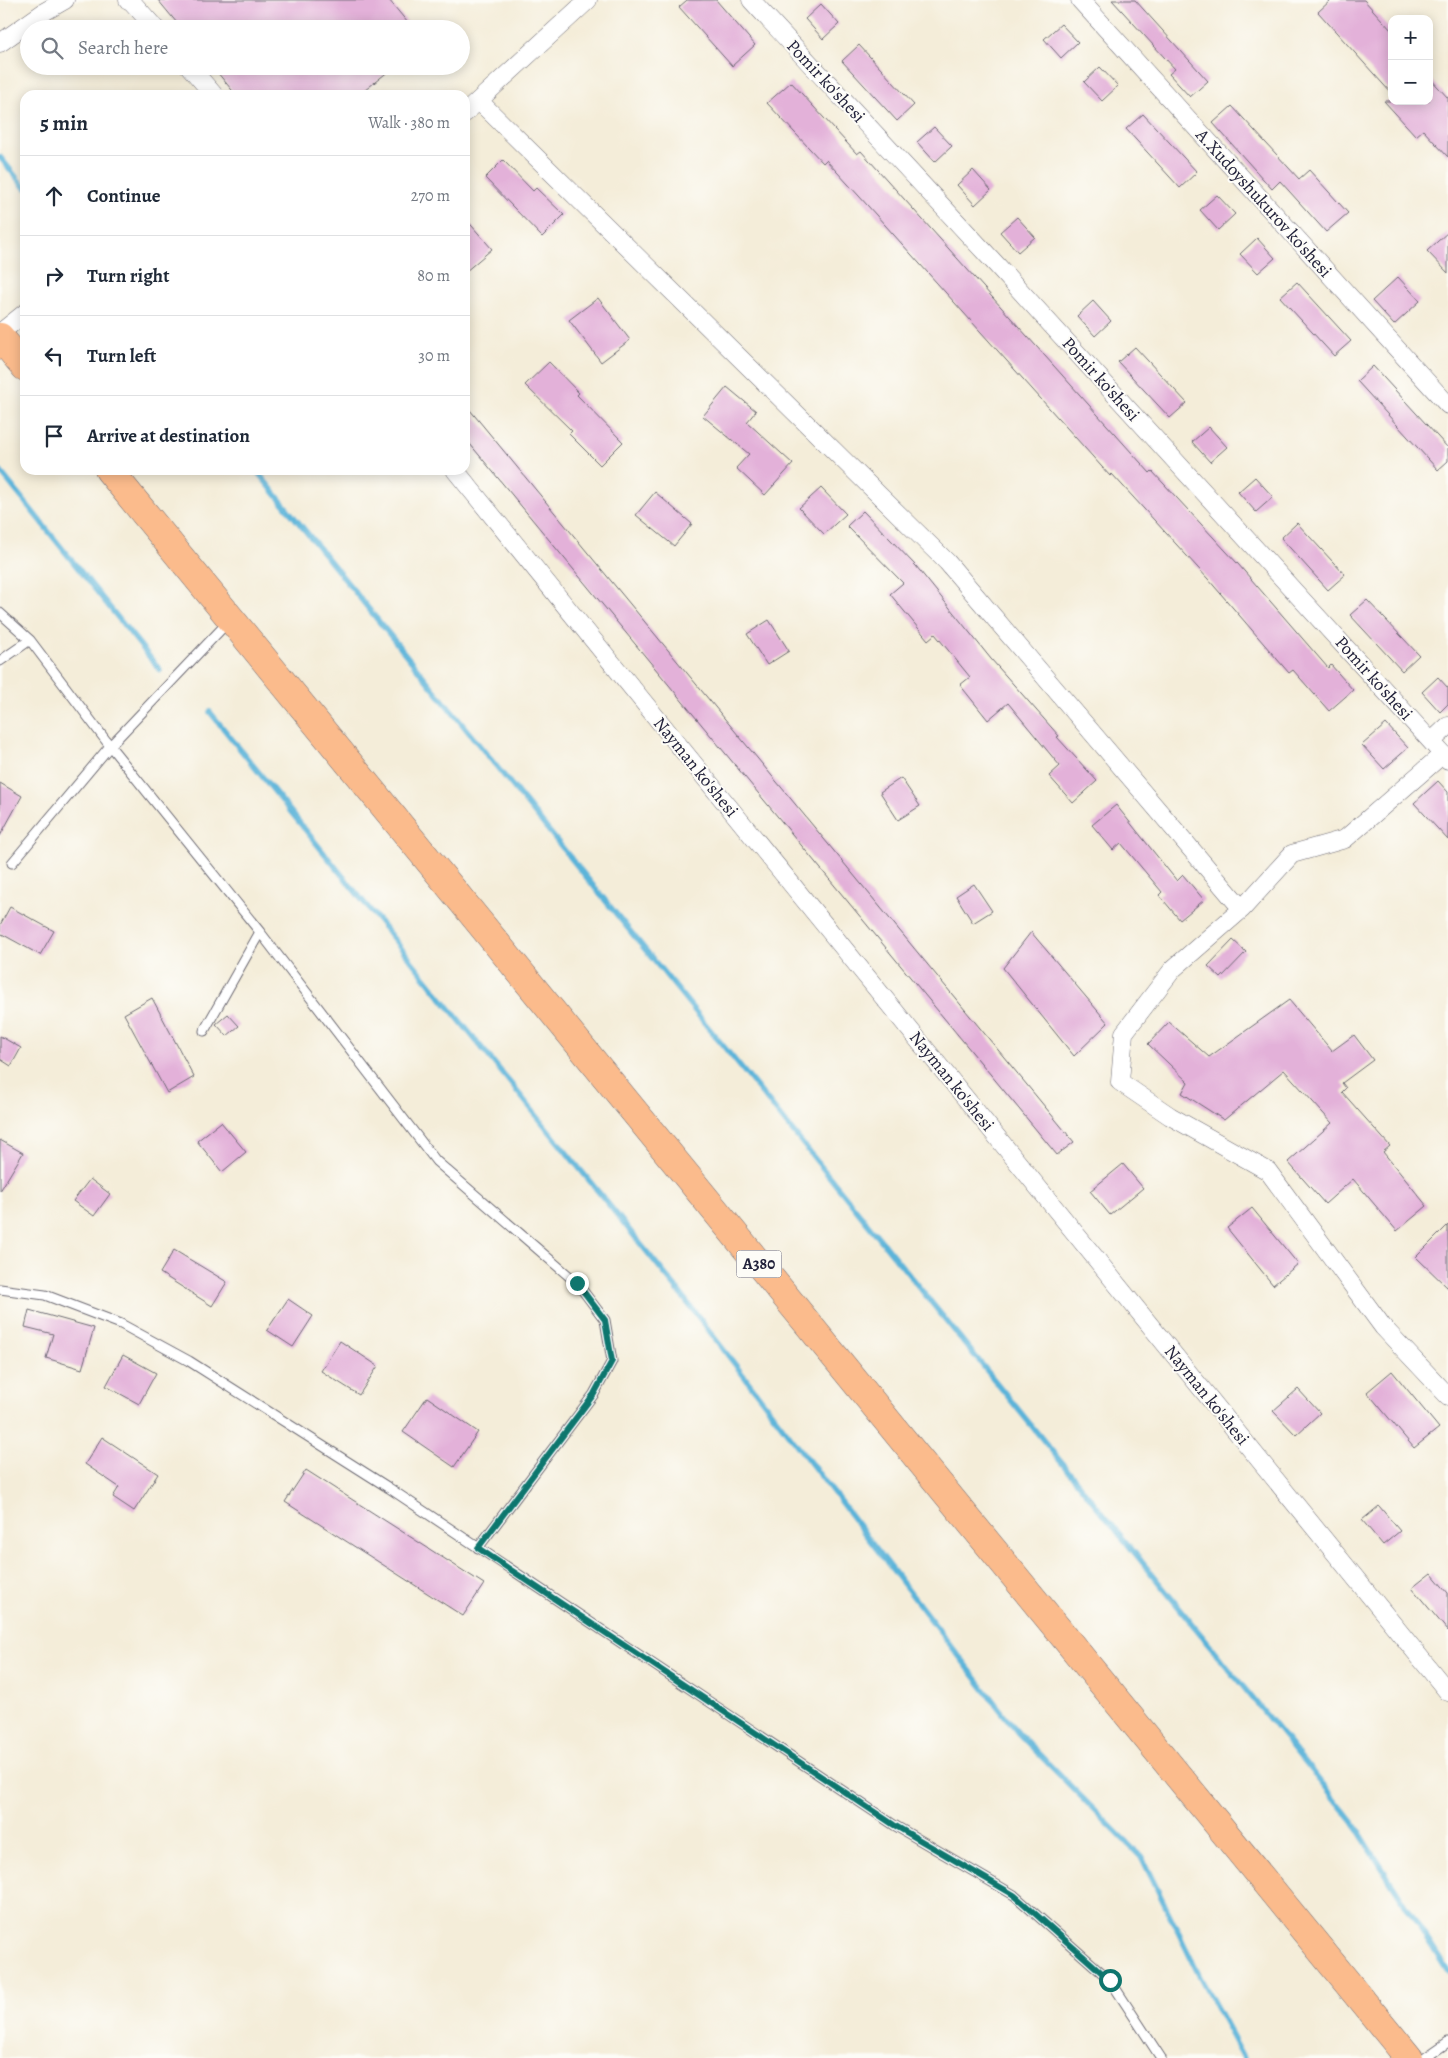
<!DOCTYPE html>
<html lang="en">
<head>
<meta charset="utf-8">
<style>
	body { margin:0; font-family:Alegreya,serif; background:#f6f6f7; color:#1f2937 }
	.controls { position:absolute; right:15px; top:15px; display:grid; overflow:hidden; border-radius:10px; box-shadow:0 2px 12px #0003 }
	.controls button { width:45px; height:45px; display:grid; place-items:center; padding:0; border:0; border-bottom:1px solid #e0e1e3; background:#fff; color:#1f2937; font:25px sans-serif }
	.stop { position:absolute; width:15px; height:15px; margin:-11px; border:4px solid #0f766e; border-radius:50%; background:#fff }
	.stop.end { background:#0f766e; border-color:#fff; box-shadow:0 1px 5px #0008 }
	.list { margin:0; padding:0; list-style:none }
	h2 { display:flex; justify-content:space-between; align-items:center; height:65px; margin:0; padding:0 20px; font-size:21px }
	h2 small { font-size:16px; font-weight:400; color:#747a83 }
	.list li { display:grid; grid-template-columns:32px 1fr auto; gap:15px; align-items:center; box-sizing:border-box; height:80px; padding:0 20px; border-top:1px solid #e0e1e3 }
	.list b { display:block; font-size:19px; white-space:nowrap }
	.list em { font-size:16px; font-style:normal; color:#747a83 }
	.icon { flex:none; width:28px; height:28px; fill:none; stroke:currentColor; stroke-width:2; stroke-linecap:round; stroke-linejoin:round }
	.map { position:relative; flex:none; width:1448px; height:2058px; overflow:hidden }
	.search { position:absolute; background:#fff; box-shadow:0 2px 12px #0003; left:20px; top:20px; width:450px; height:55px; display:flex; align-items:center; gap:12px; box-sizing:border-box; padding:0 18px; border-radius:28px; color:#747a83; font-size:19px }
	.panel { position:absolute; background:#fff; box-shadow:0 2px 12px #0003; left:20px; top:90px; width:450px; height:385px; border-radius:15px }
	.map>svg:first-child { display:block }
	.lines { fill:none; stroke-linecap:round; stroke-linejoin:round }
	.stream { stroke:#5cb4d9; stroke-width:5.5 }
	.building { fill:#e3b1d9 }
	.service-casing { stroke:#6c6972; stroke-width:11 }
	.minor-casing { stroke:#6c6972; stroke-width:19 }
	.trunk-casing { stroke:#6c6972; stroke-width:29 }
	.service { stroke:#fff; stroke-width:9 }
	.minor { stroke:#fff; stroke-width:18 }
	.trunk { stroke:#fbbb8c; stroke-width:28 }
	.route { stroke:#0f766e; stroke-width:6 }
	.labels { text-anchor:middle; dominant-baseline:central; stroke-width:4; stroke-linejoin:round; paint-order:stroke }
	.shield { fill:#fdfcf7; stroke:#646373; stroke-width:1 }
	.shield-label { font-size:16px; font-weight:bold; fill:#22223b }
	.street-label { font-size:18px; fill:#22223b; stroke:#fdfcf7 }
</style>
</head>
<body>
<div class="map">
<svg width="1448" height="2058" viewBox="0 0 1448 2058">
	<rect width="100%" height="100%" fill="#fdfcf7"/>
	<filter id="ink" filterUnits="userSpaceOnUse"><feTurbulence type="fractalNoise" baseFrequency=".02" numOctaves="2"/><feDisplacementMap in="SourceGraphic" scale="10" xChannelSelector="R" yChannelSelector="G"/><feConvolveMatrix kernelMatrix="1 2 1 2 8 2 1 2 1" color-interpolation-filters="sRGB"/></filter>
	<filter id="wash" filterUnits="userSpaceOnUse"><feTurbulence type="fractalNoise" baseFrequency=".0096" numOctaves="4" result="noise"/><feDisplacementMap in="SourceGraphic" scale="20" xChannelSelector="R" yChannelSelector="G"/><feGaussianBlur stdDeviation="1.12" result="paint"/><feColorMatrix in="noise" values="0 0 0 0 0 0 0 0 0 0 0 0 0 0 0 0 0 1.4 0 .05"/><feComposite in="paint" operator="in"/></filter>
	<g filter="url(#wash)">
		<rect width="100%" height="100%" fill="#f4edd9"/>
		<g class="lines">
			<path class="stream" d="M0,157L25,188
				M256,470L1353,1822L1448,1972
				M0,471L160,670
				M210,712L677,1289L1018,1733L1142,1858L1199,1975L1244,2058"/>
		</g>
		<g id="blocks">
			<path class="building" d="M158,0H389L413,29H182Z
				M687,0H716L755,45L732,66L679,7Z
				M1112,0H1135L1208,81L1190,97L1169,74L1175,69Z
				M1331,0H1364L1392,31V94L1318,12Z
				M821,4L839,24L823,39L805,19Z
				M1061,24L1078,42L1061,58L1044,39Z
				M859,45L914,105L897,121L842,61Z
				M212,66H395L359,95H236Z
				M1100,67L1118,86L1102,101L1084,82Z
				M1429,77L1448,98V157L1423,130L1416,136L1384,101H1429Z
				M791,82L857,154L861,151L1150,473L1152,471L1238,564L1328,668L1331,665L1353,690L1329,711L1293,670L1289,673L1208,579L1112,474L1110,476L859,196L826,160L823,163L767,103Z
				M1232,106L1299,179L1309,170L1348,213L1326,232L1280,181L1272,189L1213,123Z
				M1143,114L1197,172L1180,188L1126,129Z
				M934,127L952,146L935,162L917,142Z
				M503,160L533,191L536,188L564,215L542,237L485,178Z
				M973,170L991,190L975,205L957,185Z
				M1217,195L1235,214L1218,230L1200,210Z
				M1017,217L1035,237L1018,252L1000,232Z
				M465,218L492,249L465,272Z
				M1448,232V273L1427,251Z
				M1257,238L1275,258L1258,273L1240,254Z
				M1398,277L1420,301L1394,325L1372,301Z
				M1297,282L1351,341L1334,356L1280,297Z
				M598,298L630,340L601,362L569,320Z
				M1093,301L1111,321L1095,336L1077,316Z
				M1135,347L1187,403L1170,418L1118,362Z
				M549,362L579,393L577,395L623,442L600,465L569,434L572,431L525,385Z
				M1373,366L1448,448V461L1438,470L1357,381Z
				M727,387L756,411L747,422L793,464L765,495L736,468L749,454L703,416Z
				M465,404L1074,1142L1057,1155L465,438Z
				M1209,427L1227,447L1210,462L1192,442Z
				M1255,477L1273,497L1256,512L1238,492Z
				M821,488L846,514L824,534L799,508Z
				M655,492L692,524L674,546L636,515Z
				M863,511L916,566L991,659L1059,736L1057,737L1097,781L1073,803L1049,776L1060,766L1008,703L988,720L960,685L970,677L935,634L928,640L890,594L903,583L847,526Z
				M1297,523L1345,575L1328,590L1281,538Z
				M1367,600L1419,655L1402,671L1350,615Z
				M769,620L789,651L767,665L747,634Z
				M1438,677L1448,688V704L1440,712L1422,692Z
				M1386,724L1408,748L1384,769L1362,745Z
				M901,778L920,806L898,820L880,792Z
				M1438,781L1448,792V840L1414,803Z
				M0,783L22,796L0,836Z
				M1116,805L1177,881L1183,875L1204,900L1180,920L1159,895L1162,892L1121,843L1113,850L1092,825Z
				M974,884L992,911L973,923L956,896Z
				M10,907L54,931L40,955L0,933V925Z
				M1031,932L1108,1023L1074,1056L1003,968Z
				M1233,940L1246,952L1221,978L1208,966Z
				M152,998L194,1077L167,1093L124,1014Z
				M1289,1000L1332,1051L1354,1035L1373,1060L1342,1083L1346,1088L1342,1092L1390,1146L1383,1152L1427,1206L1397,1231L1353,1179L1325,1204L1288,1162L1332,1123L1284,1070L1224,1120L1182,1093L1188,1082L1148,1044L1169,1022L1209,1057Z
				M228,1014L239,1026L227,1036L216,1024Z
				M0,1036L21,1048L11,1066L0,1059Z
				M221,1122L246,1152L222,1172L197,1141Z
				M0,1140L23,1153L0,1191Z
				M1123,1164L1143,1188L1110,1215L1090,1191Z
				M90,1179L110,1194L94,1216L73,1201Z
				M1252,1208L1298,1264L1273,1285L1227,1228Z
				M1448,1225V1288L1416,1257Z
				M174,1250L227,1282L212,1306L160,1273Z
				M288,1299L313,1316L293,1347L267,1330Z
				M29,1310L94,1328L82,1369L46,1358L53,1334L25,1327Z
				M340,1341L378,1366L359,1395L321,1371Z
				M123,1355L156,1373L139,1404L106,1386Z
				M1392,1371L1439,1428L1414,1448L1367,1392Z
				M1298,1389L1320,1413L1296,1435L1273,1411Z
				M427,1397L478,1432L454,1467L403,1432Z
				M102,1437L158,1474L134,1511L113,1497L119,1487L85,1464Z
				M306,1470L484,1584L463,1616L285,1502Z
				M1379,1506L1400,1531L1383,1545L1362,1520Z
				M1431,1573L1448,1593V1631L1412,1588Z"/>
		</g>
	</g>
	<g filter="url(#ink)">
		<use href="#blocks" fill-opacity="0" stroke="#6c6972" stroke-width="1"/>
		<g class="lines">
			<g class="service-casing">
				<path id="service" d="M0,613L30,640L110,746L229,621
					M0,661L30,640
					M12,863L110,746L260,932L436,1161L577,1283L605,1320L612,1361L594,1394L478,1548
					M204,1031L260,932
					M0,1289L45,1295L121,1324L189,1361L389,1488L894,1825L1014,1895L1110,1980L1161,2058
					M1425,2058L1448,2042"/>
			</g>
			<g class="minor-casing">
				<path id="minor" d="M128,0L131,1L156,29
					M751,0L994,262L1448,760
					M1080,0L1448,405
					M0,43L44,12L65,0
					M189,66L214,95
					M479,101L947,562L1242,909
					M465,113L588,0
					M0,333L25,313
					M455,470L1448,1692
					M1432,741L1448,726
					M1443,754L1345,839L1292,854L1242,909L1173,969L1124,1033L1120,1082L1170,1116L1268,1171L1383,1327L1448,1396"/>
			</g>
			<g class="trunk-casing">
				<path id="trunk" d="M0,337L25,367
					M109,470L1409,2058"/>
			</g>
			<use href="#service" class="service"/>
			<use href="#minor" class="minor"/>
			<use href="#trunk" class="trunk"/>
		</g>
	</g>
	<g class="lines" filter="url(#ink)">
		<path class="route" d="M577,1283L605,1320L612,1361L594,1394L478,1548L894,1825L1014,1895L1110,1980"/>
	</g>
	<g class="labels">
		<rect class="shield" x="736.5" y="1250.5" width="45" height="27" rx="4"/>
		<g class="shield-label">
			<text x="759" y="1264">A380</text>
		</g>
		<g class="street-label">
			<text transform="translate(826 81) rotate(47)">Pomir ko'shesi</text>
			<text transform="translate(1264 203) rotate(48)">A.Xudoyshukurov ko'shesi</text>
			<text transform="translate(1101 379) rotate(48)">Pomir ko'shesi</text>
			<text transform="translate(1374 678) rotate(48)">Pomir ko'shesi</text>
			<text transform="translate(696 767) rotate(51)">Nayman ko'shesi</text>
			<text transform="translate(952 1081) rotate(51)">Nayman ko'shesi</text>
			<text transform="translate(1207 1395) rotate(51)">Nayman ko'shesi</text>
		</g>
	</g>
</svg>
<div class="controls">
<button>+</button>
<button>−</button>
</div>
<div class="stop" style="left:1110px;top:1980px"></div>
<div class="stop end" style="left:577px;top:1283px"></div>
<div class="search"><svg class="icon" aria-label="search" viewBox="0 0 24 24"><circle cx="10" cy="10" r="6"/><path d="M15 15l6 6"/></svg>Search here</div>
<section class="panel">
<h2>5 min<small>Walk · 380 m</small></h2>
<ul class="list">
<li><svg class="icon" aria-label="ahead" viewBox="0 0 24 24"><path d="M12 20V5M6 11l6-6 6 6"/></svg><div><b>Continue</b></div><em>270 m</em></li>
<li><svg class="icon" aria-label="right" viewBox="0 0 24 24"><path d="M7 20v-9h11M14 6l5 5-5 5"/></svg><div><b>Turn right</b></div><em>80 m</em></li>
<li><svg class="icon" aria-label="left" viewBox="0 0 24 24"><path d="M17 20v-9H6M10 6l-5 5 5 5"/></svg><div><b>Turn left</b></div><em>30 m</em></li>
<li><svg class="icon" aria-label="arrive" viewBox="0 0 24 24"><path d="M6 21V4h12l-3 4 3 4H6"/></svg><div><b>Arrive at destination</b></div></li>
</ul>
</section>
</div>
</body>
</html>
